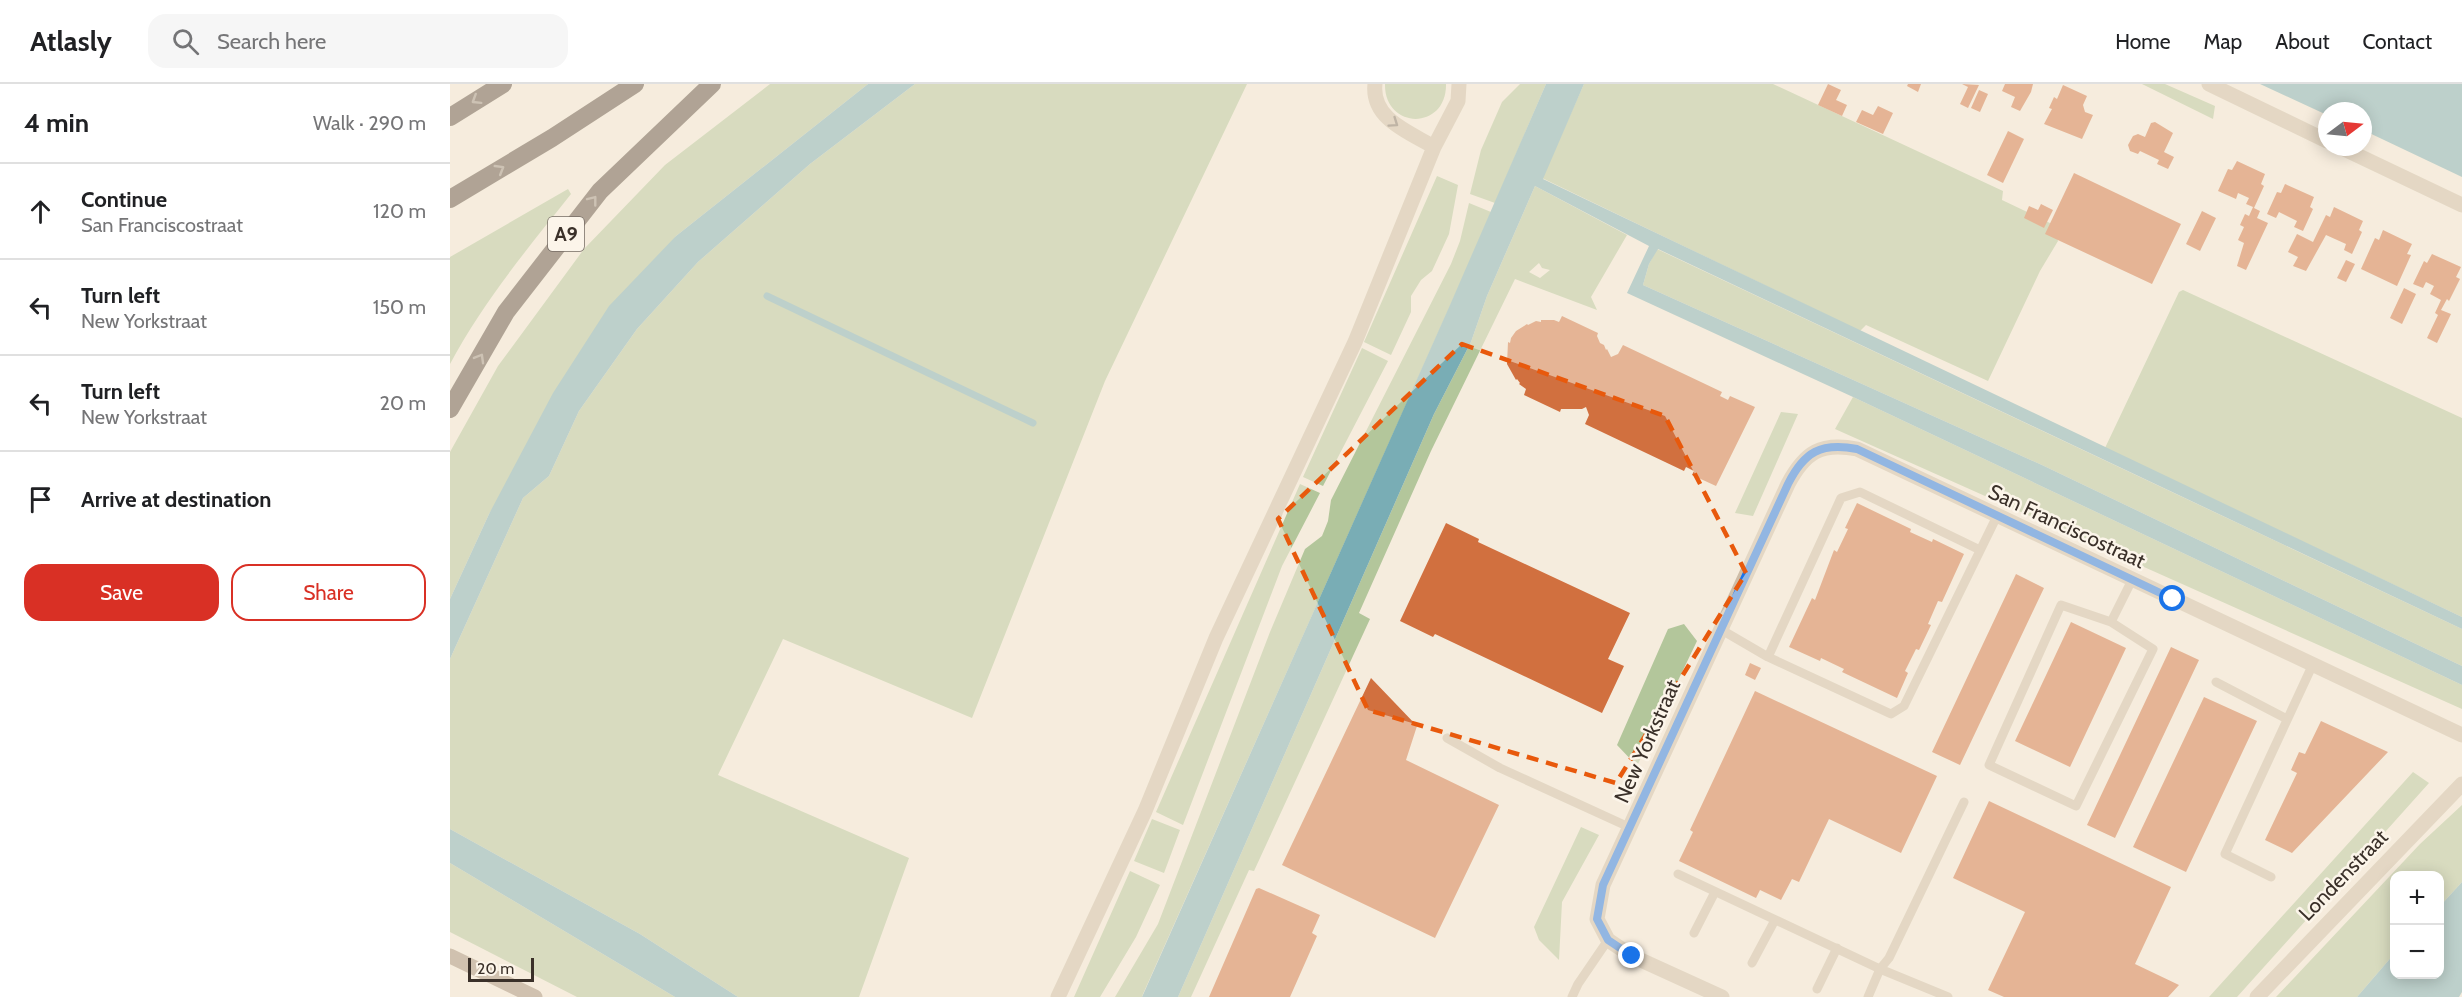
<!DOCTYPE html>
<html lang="en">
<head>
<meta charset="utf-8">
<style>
	body { margin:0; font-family:Cabin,sans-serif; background:#f6f6f6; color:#202124 }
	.controls { position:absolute; right:18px; bottom:18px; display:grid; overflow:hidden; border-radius:12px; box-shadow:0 3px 15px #0003 }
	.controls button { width:54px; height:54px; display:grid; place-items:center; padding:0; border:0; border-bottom:2px solid #e0e0e0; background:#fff; color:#202124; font:30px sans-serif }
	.compass { position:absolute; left:1868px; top:18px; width:54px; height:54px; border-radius:50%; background:#fff; box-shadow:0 3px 15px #0003; rotate:74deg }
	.scale { position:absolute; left:18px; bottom:15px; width:66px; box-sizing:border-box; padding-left:6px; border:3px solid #3a3029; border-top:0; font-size:16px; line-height:21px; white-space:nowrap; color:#3a3029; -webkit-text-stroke:4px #fcf5ea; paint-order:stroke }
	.stop { position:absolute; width:18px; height:18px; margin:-14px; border:4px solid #1a73e8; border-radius:50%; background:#fff }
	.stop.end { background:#1a73e8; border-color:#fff; box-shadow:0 2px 6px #0008 }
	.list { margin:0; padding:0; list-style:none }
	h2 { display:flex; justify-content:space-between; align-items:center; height:78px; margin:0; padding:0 24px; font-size:26px }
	h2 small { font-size:20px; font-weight:400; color:#757577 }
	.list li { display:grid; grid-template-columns:39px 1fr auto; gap:18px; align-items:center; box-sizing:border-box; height:96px; padding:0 24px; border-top:2px solid #e0e0e0 }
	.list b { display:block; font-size:22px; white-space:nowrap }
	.list p { margin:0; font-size:20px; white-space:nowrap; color:#757577 }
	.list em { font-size:20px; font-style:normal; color:#757577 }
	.actions { display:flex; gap:12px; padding:18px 24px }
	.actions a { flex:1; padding:14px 0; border:2px solid #d93025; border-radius:18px; text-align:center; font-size:21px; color:#d93025 }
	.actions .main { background:#d93025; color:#fff }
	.icon { flex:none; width:33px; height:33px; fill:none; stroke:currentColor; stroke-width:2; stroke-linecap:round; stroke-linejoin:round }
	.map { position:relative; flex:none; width:2012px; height:913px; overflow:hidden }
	header { display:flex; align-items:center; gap:36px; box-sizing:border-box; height:84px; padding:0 30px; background:#fff; border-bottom:2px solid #e0e0e0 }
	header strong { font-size:28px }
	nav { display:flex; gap:33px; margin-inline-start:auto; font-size:21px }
	.search { width:420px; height:54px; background:#f6f6f6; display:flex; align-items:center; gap:15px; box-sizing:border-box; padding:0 21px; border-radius:18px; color:#757577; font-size:22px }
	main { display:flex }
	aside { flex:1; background:#fff }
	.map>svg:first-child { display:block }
	.green { fill:#b3c69b; fill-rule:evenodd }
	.water { fill:#79adb5 }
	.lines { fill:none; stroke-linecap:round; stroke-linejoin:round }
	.stream { stroke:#79adb5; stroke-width:7 }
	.building { fill:#d1703f }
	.lane { stroke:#cebda7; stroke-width:9 }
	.street { stroke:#cebda7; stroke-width:15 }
	.secondary { stroke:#a38c78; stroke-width:15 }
	.highway { stroke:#5c4b3f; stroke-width:18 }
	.oneway { stroke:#9c8f83 }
	.oneway2 { stroke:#7d6f62 }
	.route { stroke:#1a73e8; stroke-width:8 }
	.marked { fill:none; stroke:#e8590c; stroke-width:4.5; stroke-dasharray:12 8; stroke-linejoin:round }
	.labels { text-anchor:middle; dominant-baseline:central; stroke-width:5; stroke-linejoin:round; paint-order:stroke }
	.shield { fill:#fcf5ea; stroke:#746b63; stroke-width:1.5 }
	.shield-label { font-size:20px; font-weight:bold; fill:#3a3029 }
	.street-label { font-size:21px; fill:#3a3029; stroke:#fcf5ea }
</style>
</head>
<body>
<header>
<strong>Atlasly</strong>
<div class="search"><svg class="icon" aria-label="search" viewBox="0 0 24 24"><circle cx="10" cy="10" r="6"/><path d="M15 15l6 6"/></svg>Search here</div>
<nav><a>Home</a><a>Map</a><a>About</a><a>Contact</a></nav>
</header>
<main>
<aside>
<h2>4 min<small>Walk · 290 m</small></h2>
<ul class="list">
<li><svg class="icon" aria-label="ahead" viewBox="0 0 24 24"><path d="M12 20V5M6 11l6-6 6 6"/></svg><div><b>Continue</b><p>San Franciscostraat</p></div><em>120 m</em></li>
<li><svg class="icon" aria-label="left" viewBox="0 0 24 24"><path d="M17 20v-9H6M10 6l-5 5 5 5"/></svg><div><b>Turn left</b><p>New Yorkstraat</p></div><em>150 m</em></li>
<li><svg class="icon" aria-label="left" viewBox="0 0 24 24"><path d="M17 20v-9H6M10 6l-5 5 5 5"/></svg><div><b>Turn left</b><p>New Yorkstraat</p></div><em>20 m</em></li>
<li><svg class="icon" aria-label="arrive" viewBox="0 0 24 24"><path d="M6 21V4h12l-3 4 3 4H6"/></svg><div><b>Arrive at destination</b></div></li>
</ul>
<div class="actions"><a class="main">Save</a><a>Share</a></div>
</aside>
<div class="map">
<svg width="2012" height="913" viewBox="0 0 2012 913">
	<rect width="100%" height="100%" fill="#f5ecdd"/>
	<path class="green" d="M320,0H418L226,152L39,430L0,515V368L48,282L134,165L215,81Z
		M465,0H797L655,297L522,634L333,555L268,691L459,774L409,913H288L190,850L0,745V575L73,414L99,392L129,327L187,245L248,178L360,80Z
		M935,0H996C997,47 934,46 935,0Z
		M1070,0H1096L1045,119L1020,110L1031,66L1052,18Z
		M1134,0H1323L1553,107L1552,116L1602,140L1608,157L1590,187L1538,297L1416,241L1410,247L1092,94Z
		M1692,0H1715L1765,22L1763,35Z
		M987,92L1008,101L999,150L982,187L971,196L961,212V228L941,271L914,258Z
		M1085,102L1177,151L1141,213L1147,226L1065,195L981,367L909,529L920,535L804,787L799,786L741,913H728L984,330L1021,258L1037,212ZM1089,179L1092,184L1100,186L1090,194L1079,188Z
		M118,105L121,110C78,164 33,218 0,280V173Z
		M1019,119L1041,128L1017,184L693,910L692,913H665L708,840L820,548L855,465L872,452L878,437L881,416L1001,180L1010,157Z
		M1207,165L2012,545V582L1592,381L1193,201L1199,180Z
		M1733,206L2012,334V533L1655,364L1729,208Z
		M912,264L938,277L873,402L853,393Z
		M1403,313L2012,601V625L1385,345Z
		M1331,328L1348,330L1303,432L1285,429Z
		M850,400L870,409L832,482L733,741L706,728Z
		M1234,540L1247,557L1187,682L1167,661L1218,545Z
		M1963,688L1979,699L1787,913H1759Z
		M2012,721V798L1990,822V792H1944V870L1907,913H1826L1970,760Z
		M702,735L730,746L714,789L684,777Z
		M1131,743L1149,751L1112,818L1109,876L1089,856L1084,843Z
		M0,779L225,913H127L0,848Z
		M680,787L710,801L686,853L650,913H624Z"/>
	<path class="water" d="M418,0H465L360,80L248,178L187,245L129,327L99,392L73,414L0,575V515L39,430L103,309L159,222L226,152Z
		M1096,0H1134L1093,95L2012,533V545L1208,165L1199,180L1193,201L1592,381L2012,582V601L1403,313L1177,209L1199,162L1085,102L1037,212L1021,258L984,330L728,913H692L1000,221Z
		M1810,0H2012V93L1913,46V27H1877V31Z
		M0,745L190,850L288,913H225L0,779Z
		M2012,798V908L2009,913H1907L1944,870V890H1990V822Z"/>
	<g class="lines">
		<path class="stream" d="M317,212L583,339"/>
	</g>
	<path class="building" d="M1378,0L1391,6L1386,16L1397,21L1392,32L1368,21Z
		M1458,0H1471L1468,8L1457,2Z
		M1512,0L1529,1L1518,24L1510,20L1518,3Z
		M1555,0H1583L1581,8L1570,27L1561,23L1565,13L1552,7Z
		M1613,1L1637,12L1633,21L1635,28L1643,31L1632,55L1594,40L1602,25L1599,24L1604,13L1607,15Z
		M1529,6L1538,10L1530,28L1521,24Z
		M1428,22L1443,29L1433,50L1406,38L1412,26L1423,31Z
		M1705,38L1723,49L1714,68L1724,73L1718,85L1707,80L1709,76L1690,67L1688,70L1680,67L1678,61L1683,52L1688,50L1695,53L1701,39Z
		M1558,47L1574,55L1553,99L1537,91Z
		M1787,77L1815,90L1811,100L1814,102L1804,124L1810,127L1807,134L1818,139L1796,186L1787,182L1794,159L1788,156L1794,143L1790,141L1795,130L1799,132L1803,123L1796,120L1799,114L1788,109L1786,115L1768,107L1778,85L1782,86Z
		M1624,89L1731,140L1702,200L1595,150Z
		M1835,100L1864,113L1860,123L1863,125L1853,147L1844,143L1847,137L1829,128L1826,134L1817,130L1827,108L1831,109Z
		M1591,120L1603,126L1594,144L1574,134L1579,122L1588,126Z
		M1884,123L1913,137L1909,146L1912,148L1902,170L1894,166L1896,160L1876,151L1856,187L1843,182L1848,173L1838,168L1847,150L1863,158L1876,131L1880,133Z
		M1752,127L1766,134L1750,167L1736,160Z
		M1933,146L1962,160L1957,170L1961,171L1947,202L1911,185L1925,154L1929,156Z
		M1982,170L2011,183L2006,193L2010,195L1999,217L1997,215L1991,226L2001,230L1987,259L1977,254L1988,231L1985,229L1991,216L1980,210L1984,202L1976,198L1973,204L1963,200L1974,177L1977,179Z
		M1896,176L1905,180L1896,198L1887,194Z
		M1954,204L1966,210L1952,240L1940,234Z
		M1112,232L1148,249L1147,252L1150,259L1154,261L1156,266L1157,265L1161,273L1168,270L1173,261L1272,308L1270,312L1278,316L1280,312L1305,323L1266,402L1242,391L1244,387L1236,383L1234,387L1135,340L1139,331L1136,323L1132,325H1111L1110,328L1074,311L1076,305L1069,300L1070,299L1067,295L1066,296L1057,280L1058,258L1060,259L1061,254L1066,247L1077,240L1078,241L1086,237L1091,238V236H1104L1109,238Z
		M1407,419L1461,445L1460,448L1482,458L1483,455L1514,470L1492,518L1488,517L1478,540L1481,541L1469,566L1466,565L1455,587L1458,589L1447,614L1392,588L1394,585L1371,574L1370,577L1339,563L1362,514L1365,516L1384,466L1387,468L1398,445L1395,444Z
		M996,439L1029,455L1028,458L1180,529L1158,575L1174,582L1152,629L985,550L983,553L950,537Z
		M1566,490L1594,504L1510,681L1482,668Z
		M1621,538L1676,564L1620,683L1565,657Z
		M1721,563L1749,576L1665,754L1637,741Z
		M1300,579L1311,584L1305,596L1295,591Z
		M921,594L967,642L956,676L1049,721L985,854L832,781Z
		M1305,607L1487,692L1451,769L1379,735L1349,798L1342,795L1331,816L1310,806L1306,814L1229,777L1243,748L1240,746Z
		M1754,613L1807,637L1736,788L1683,763Z
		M1871,637L1938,668L1842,769L1815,756L1847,689L1841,686L1849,668L1855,670Z
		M1539,717L1721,803L1685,880L1729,901L1718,913H1554L1538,906L1575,828L1503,794Z
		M809,804L870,831L862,849L867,852L840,913H759L806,805Z"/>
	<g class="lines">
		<path class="lane" d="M1661,538L1611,521L1539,681L1626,722L1703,565L1661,538L1682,496
			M1270,545L1318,573L1441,630L1454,622L1547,432
			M1318,573L1391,414L1410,408L1530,466
			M1766,598L1837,635
			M997,654L1050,684L1181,744
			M1228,790L1430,885L1439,874L1514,718
			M1821,793L1775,770L1863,580
			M1244,849L1265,808
			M1302,879L1325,836
			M1367,905L1387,864
			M1122,913L1128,900L1158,856
			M1418,913L1430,885L1498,913"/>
		<path class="street" d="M925,0C921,35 959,48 984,63
			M1759,0L1877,57
			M1890,63L2012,121
			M608,913L695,727L766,554L905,258L984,63L1008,17L1009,0
			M1272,913L1182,872L1158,856L1147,835L1153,801L1338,400C1355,368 1371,358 1407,365L2012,651
			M1807,913L2012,700"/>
		<path class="secondary" d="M0,872L85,913"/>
		<path class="highway" d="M0,33L53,0
			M0,115L102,54L185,0
			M0,325L56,228L150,107L262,0"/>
	</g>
	<defs><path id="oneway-chevron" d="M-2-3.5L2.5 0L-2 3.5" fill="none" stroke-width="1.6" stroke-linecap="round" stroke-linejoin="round" transform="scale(1.5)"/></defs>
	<g class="oneway">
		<use href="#oneway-chevron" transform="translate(26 16) rotate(148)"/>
		<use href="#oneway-chevron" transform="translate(50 85) rotate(-31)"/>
		<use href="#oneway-chevron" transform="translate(143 116) rotate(-52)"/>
		<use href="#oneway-chevron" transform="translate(30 274) rotate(-60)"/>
	</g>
	<use class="oneway2" href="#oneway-chevron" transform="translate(944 39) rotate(35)"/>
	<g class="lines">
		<path class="route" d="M1182,872L1158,856L1147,835L1153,801L1338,400C1354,368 1371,358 1407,365L1723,515"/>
	</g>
	<path d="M0 0H2012V913H0ZM1012,260L1215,332L1296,489L1166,699L918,626L828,435Z" fill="#f5ecdd" fill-opacity=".55" fill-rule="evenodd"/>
	<path class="marked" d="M1012,260L1215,332L1296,489L1166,699L918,626L828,435Z"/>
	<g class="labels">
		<rect class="shield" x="98" y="133" width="36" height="34" rx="4.5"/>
		<g class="shield-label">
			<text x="116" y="150">A9</text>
		</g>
		<g class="street-label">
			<text transform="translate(1617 442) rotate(25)">San Franciscostraat</text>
			<text transform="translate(1197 657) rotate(-66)">New Yorkstraat</text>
			<text transform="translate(1893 791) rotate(-46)">Londenstraat</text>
		</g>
	</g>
</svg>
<div class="controls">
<button>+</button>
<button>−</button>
</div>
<svg class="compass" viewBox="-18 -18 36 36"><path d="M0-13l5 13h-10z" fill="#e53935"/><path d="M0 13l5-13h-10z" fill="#757577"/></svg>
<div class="scale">20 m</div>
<div class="stop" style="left:1723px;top:515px"></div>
<div class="stop end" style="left:1182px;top:872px"></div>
</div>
</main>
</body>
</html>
